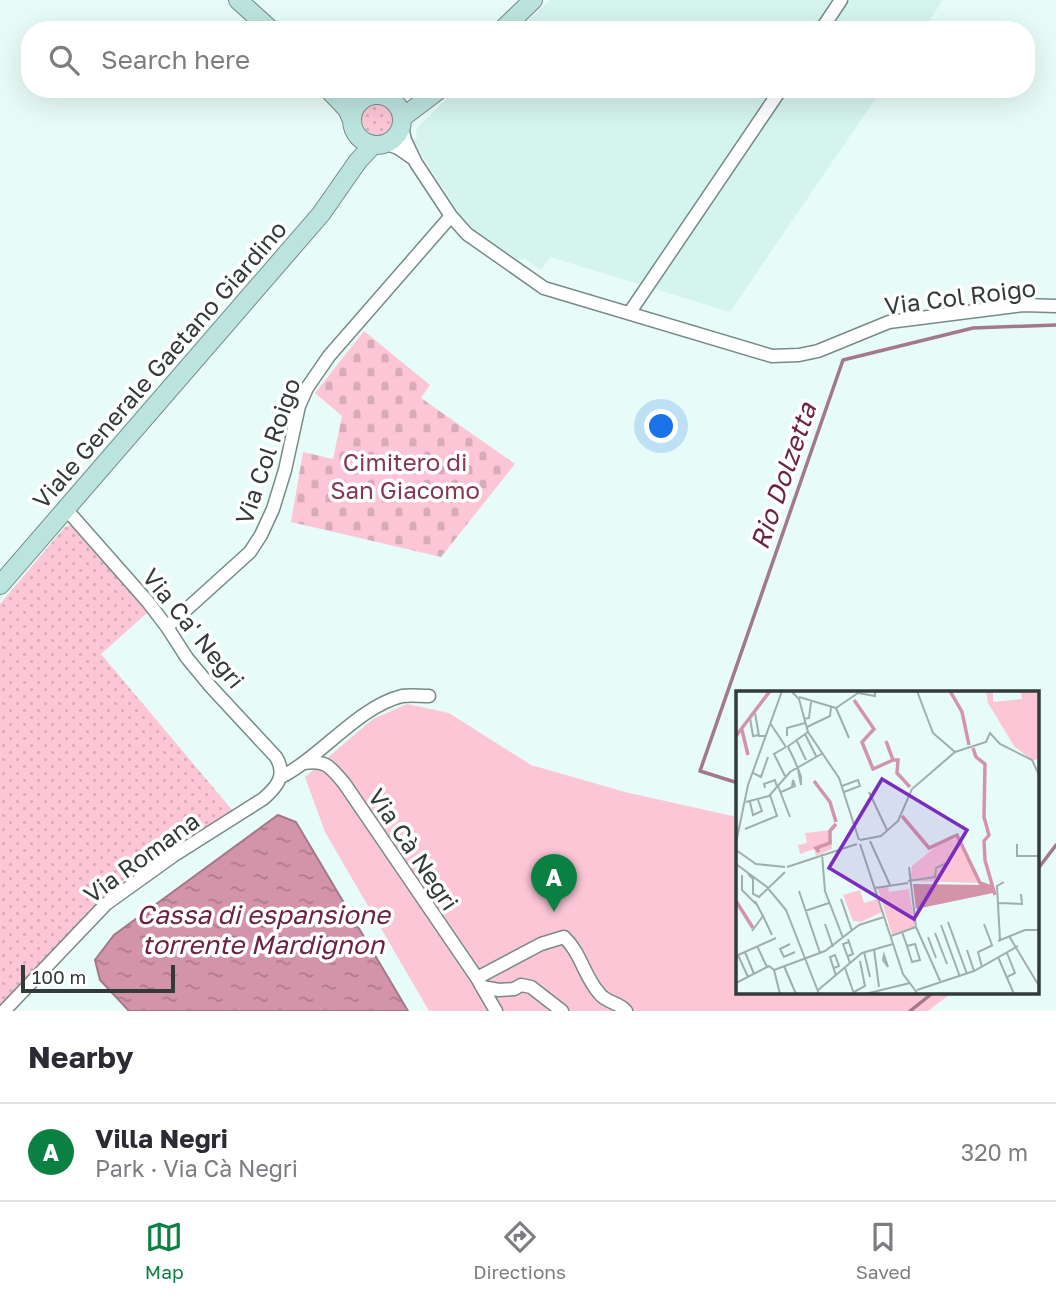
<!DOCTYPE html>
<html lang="en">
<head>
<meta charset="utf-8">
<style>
	body { margin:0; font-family:"Golos Text",sans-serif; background:#f2f2f3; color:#2b2b33 }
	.scale { position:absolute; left:21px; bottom:18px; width:154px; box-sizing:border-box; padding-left:7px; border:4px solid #333b3a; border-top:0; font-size:19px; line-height:24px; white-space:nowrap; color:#333b3a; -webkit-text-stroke:5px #fff; paint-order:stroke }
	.you { position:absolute; left:662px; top:427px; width:24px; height:24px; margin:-18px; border:5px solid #fff; border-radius:50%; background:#1a73e8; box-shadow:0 0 0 10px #1a73e833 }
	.badge { display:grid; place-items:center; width:46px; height:46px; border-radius:50%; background:#0b8043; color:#fff; font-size:23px; font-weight:700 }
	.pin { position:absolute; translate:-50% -58px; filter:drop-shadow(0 2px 4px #0008) }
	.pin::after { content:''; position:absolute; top:37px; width:24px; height:21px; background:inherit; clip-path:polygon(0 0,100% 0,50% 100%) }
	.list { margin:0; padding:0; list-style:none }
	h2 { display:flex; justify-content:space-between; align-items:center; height:91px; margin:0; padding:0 28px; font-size:30px }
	h2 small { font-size:23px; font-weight:400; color:#7c7c81 }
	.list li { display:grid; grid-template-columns:46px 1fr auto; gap:21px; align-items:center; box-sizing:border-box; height:98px; padding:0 28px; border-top:2px solid #e1e1e2 }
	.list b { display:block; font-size:26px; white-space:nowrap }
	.list p { margin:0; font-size:23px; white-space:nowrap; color:#7c7c81 }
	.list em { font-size:23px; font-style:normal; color:#7c7c81 }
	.icon { flex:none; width:38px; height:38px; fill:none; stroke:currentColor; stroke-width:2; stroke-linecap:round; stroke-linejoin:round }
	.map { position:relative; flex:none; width:1056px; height:1011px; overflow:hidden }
	.search { position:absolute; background:#fff; box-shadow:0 7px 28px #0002; left:21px; right:21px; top:21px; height:77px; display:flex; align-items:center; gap:18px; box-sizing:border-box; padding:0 24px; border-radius:28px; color:#7c7c81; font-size:26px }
	.sheet { height:189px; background:#fff }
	nav { display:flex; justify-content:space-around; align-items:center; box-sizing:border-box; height:98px; border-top:2px solid #e1e1e2; background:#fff; font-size:19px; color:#7c7c81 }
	nav a { display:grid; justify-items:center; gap:4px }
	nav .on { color:#0b8043 }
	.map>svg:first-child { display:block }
	.built { fill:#d5f4ee }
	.grass { fill:url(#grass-dots) }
	.cemetery { fill:url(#cemetery-stones) }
	.park { fill:#fcc6d7 }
	.water { fill:url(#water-ripples); stroke:#a37988; stroke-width:2 }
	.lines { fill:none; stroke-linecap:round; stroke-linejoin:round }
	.stream { stroke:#a37988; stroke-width:3.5 }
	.minor-casing { stroke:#778a87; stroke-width:15 }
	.secondary-casing { stroke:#778a87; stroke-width:20 }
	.minor { stroke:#fff; stroke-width:12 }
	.secondary { stroke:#bce4df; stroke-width:18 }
	.labels { text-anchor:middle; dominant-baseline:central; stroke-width:7; stroke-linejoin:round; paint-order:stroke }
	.street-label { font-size:24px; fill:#333b3a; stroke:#fff }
	.park-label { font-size:24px; fill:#843856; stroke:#fff }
	.water-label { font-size:26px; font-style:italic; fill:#6c2241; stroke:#fff }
	.inset-river { fill:none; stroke:#d394a9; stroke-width:3.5 }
	.inset-road { fill:none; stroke:#9fafac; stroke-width:2 }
	.view { fill:#7b2cbf; fill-opacity:0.15; stroke:#7b2cbf; stroke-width:3.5 }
	.inset-edge { fill:none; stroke:#333b3a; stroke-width:3.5 }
</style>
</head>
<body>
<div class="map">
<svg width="1056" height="1011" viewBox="0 0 1056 1011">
	<defs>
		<pattern id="grass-dots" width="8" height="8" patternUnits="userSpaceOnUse" patternTransform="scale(1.75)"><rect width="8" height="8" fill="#fcc6d7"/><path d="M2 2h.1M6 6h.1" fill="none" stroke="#d8abb9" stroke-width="1.8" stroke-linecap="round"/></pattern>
		<pattern id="cemetery-stones" width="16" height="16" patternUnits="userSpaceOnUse" patternTransform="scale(1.75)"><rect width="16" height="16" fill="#fcc6d7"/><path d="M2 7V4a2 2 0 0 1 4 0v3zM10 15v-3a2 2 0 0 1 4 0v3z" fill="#d8abb9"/></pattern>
		<pattern id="water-ripples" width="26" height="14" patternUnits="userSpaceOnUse" patternTransform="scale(1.75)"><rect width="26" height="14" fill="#d394a9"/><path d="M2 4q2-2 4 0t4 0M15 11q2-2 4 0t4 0" fill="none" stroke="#ac7a8b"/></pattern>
	</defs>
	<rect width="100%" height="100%" fill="#e7fcf8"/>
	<path class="built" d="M550,0H943L923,30H519Z
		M457,89H882L730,312L550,257L541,270L525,259L512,260L479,236L460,215L413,141L417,138L416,130L419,126Z"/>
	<path class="grass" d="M362 119a16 16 0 1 1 32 0a16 16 0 1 1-32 0Z
		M72,525L147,609V613L101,654L233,811L125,880L0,1007V604L65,527Z"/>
	<path class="cemetery" d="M364,331L430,385L421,398L515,464L441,557L291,522L303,452L333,459L342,416L315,393Z"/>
	<path class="park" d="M407,704L449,713L531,765L625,792L737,817L738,992H953L928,1011H429L325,832L305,777L373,719Z"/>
	<path class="water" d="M278,815L296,822L408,1011H129L100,980L95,960L114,935Z"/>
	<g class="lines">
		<path class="stream" d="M738,783L700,771L843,360L973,328L1056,325
			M1037,870L1056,845
			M910,1011L934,992"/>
		<g class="minor-casing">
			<path id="minor" d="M821,30L841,0
				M402,127L405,140L416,163L451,216L467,234L544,288L772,356L799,355L818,351L889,322L1023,305L1056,306
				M387,144L398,148L414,159
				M630,312L781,89
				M167,627L250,552L261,535L273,509L285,470L299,406L307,388L329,356L451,216
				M304,763C327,760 330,767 344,783L477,978L541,944L564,937C581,953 584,976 599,993C606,1003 619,1002 626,1011
				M281,777C322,756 358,707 402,696C410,695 420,696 429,696
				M477,978L482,987L499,990L514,989L521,985L531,987L562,1011
				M482,987L496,1011
				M4,1011L106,904L173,856L263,799C277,787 287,775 276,757L211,687L187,658L167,627L148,602L66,509"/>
		</g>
		<g class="secondary-casing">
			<path id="secondary" d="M238,0L271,30
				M502,30L533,0
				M328,89L347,109L352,120
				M346,89L369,96
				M352 120a25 25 0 1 1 50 0a25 25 0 1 1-50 0Z
				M403,117L440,89
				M0,585L321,214L358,161L373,145"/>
		</g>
		<use href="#minor" class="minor"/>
		<use href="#secondary" class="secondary"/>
	</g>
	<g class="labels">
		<g class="street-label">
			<text transform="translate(960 296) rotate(-7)">Via Col Roigo</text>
			<text transform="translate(159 364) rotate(-49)">Viale Generale Gaetano Giardino</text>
			<text transform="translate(267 451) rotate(-71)">Via Col Roigo</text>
			<text transform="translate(194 628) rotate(51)">Via Ca' Negri</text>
			<text transform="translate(414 849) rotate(56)">Via Cà Negri</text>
			<text transform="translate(141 857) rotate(-36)">Via Romana</text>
		</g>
		<g class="park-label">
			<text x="405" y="461">Cimitero di<tspan x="405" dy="28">San Giacomo</tspan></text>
		</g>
		<g class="water-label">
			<text transform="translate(783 476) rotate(-71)">Rio Dolzetta</text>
			<text x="263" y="914">Cassa di espansione<tspan x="263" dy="30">torrente Mardignon</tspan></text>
		</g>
	</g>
	<g transform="translate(736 691)">
		<rect width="303" height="303" fill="#e7fcf8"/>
		<path d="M250,0H257V11L286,8L285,2L271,0H303V67L297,70L278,55L252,12ZM152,195L153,201L173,198L179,236L156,244L142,197Z" fill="#fcc6d7"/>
		<path d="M95,139L96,158L80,165L78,158L64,163L62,154L71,152L69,142ZM224,146L245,192L174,190L176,175L203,153ZM124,199L128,212L141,208L146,221L125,231L117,230L107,204Z" fill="#fcc6d7"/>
		<path d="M177,193L247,194L257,197V202L180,218Z" fill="#d394a9"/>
		<path class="inset-river" d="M214,0L226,21L233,54M118,9L138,38L126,51L137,78L157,69M6,39L12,64M0,45L34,0M150,50L157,69H162L161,82L174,96M237,57L240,66L249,73L248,126L253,144L248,150L249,169L259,204M78,90L94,111L100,131M166,125L193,157L221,144L244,192L255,196M83,161L80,157L94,152V140L100,133M0,210L17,237"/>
		<path class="inset-road" d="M55,0L63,8L72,41L103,87L123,149M181,0L197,42L219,61M63,6L100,17M100,17L122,2L139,5V0M100,17L113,47M19,22L23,45H29M14,27L17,45L23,44M68,28L73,27L75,11M34,32L50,56M71,36L94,25L95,16M69,43L80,65M51,45V37L69,32M60,48L70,69M51,56L72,41M52,56L57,66L63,80L65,86V94L62,78M17,82L25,86L32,66M49,85L38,63L50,56M42,95L54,126M106,95L122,89L124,95L108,101M29,97L28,93L39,89L41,96M45,101L59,95L57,89L56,96M133,101L151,139M10,111L33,105L54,81L87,62M14,111L17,124L26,120L22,109M9,138L41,125L34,104M124,149L145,145L162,130L176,98L219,61L250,51L254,42L264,53L296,69L303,84M134,150L154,194M0,152L12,94L46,0M124,153L167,283L182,303M281,153V165H303M0,159L20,173L49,176M86,163L89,200L107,247M0,173L31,196L50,219L83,303M51,176L121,153M173,176L180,236L205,292M12,183L17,188V203L23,206L49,181M6,184V199L20,213M172,190L199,186L200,177L213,171M139,197L172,192M63,200L84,262M105,208L116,240M262,212L286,213L285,203M69,220L93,212M27,225L36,244M212,231L231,283M89,233L97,256M248,233L256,254M205,234L224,286M16,240L27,225L19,210M166,241L171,255L176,271L184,269L179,253L171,255M199,242L211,273M155,245L180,236M273,245L303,295M192,246L200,267M264,249L261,195L268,191M262,250L289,239H303M113,251L107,253L114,272M54,253L44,258L48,266L59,261M21,255L31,276M138,258L143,296M231,259L238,280M9,261L18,283M128,261L134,286M271,262L279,282L271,286M2,264L12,286M148,264L152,276L147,269ZM0,265L40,247M112,265L117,263L112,248M262,266L278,303M48,275L60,303M246,276L242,261L257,254M98,277L103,275L99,264L94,266L100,285M109,277L118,303M38,279L89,260L123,234L148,226M38,279L44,303M0,292L33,275L38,279M181,299L238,280L282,255M81,300L126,262L157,253M118,301L129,295L124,270M129,303L174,292"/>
		<path class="view" d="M146,88L231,139L178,228L93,177Z"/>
		<rect width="303" height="303" class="inset-edge"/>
	</g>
</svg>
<div class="scale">100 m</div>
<div class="you"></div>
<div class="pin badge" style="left:554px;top:912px">A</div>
<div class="search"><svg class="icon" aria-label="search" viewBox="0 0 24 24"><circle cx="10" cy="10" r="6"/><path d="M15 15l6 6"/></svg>Search here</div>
</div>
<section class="sheet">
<h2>Nearby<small></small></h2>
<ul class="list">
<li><span class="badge">A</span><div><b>Villa Negri</b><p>Park · Via Cà Negri</p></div><em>320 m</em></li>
</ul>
</section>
<nav>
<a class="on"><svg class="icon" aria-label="map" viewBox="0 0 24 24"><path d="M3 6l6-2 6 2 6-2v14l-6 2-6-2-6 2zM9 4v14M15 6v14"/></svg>Map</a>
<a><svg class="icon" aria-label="directions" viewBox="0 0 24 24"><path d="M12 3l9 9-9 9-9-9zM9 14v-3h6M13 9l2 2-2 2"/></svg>Directions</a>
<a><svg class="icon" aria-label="saved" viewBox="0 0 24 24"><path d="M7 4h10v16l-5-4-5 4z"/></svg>Saved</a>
</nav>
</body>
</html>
